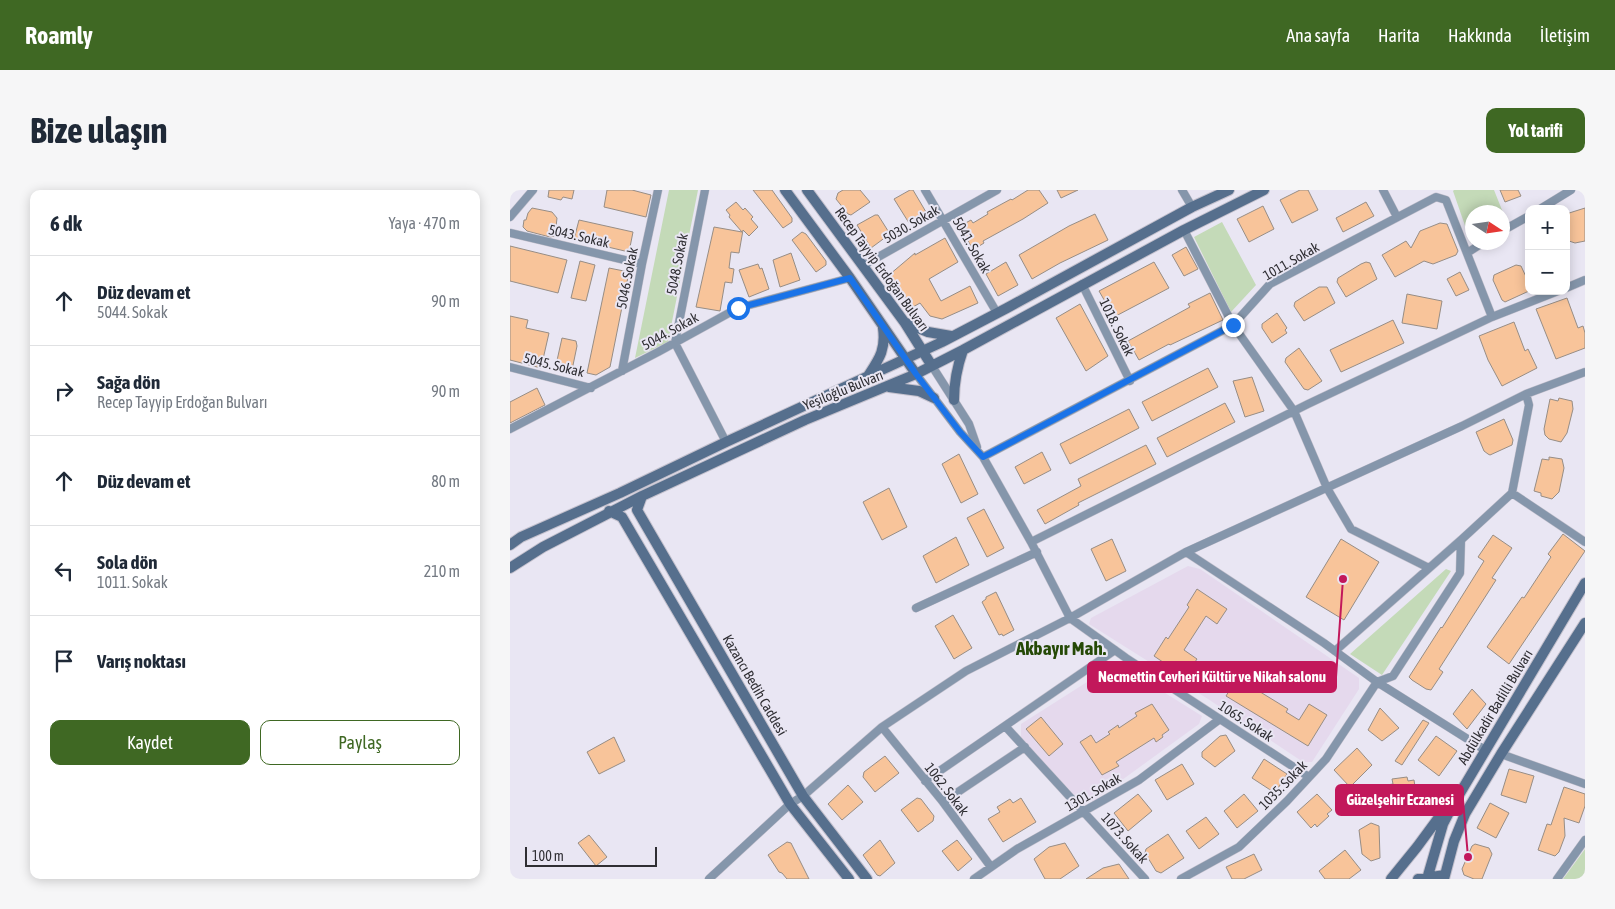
<!DOCTYPE html>
<html lang="tr">
<head>
<meta charset="utf-8">
<style>
	body { margin:0; font-family:"Asap Condensed",sans-serif; background:#f6f6f7; color:#1f2937 }
	.controls { position:absolute; right:15px; top:15px; display:grid; overflow:hidden; border-radius:10px; box-shadow:0 2px 12px #0003 }
	.controls button { width:45px; height:45px; display:grid; place-items:center; padding:0; border:0; border-bottom:1px solid #e0e1e3; background:#fff; color:#1f2937; font:25px sans-serif }
	.compass { position:absolute; left:955px; top:15px; width:45px; height:45px; border-radius:50%; background:#fff; box-shadow:0 2px 12px #0003; rotate:102deg }
	.scale { position:absolute; left:15px; bottom:12px; width:132px; box-sizing:border-box; padding-left:5px; border:2px solid #2f2e33; border-top:0; font-size:14px; line-height:18px; white-space:nowrap; color:#2f2e33; -webkit-text-stroke:4px #e9e6f3; paint-order:stroke }
	.stop { position:absolute; width:15px; height:15px; margin:-11px; border:4px solid #1a73e8; border-radius:50%; background:#fff }
	.stop.end { background:#1a73e8; border-color:#fff; box-shadow:0 1px 5px #0008 }
	.list { margin:0; padding:0; list-style:none }
	h2 { display:flex; justify-content:space-between; align-items:center; height:65px; margin:0; padding:0 20px; font-size:21px }
	h2 small { font-size:16px; font-weight:400; color:#747a83 }
	.list li { display:grid; grid-template-columns:32px 1fr auto; gap:15px; align-items:center; box-sizing:border-box; height:90px; padding:0 20px; border-top:1px solid #e0e1e3 }
	.list b { display:block; font-size:19px; white-space:nowrap }
	.list p { margin:0; font-size:16px; white-space:nowrap; color:#747a83 }
	.list em { font-size:16px; font-style:normal; color:#747a83 }
	.actions { display:flex; gap:10px; padding:15px 20px }
	.actions a { flex:1; padding:11px 0; border:1px solid #3f6823; border-radius:10px; text-align:center; font-size:18px; color:#3f6823 }
	.actions .main { background:#3f6823; color:#fff }
	.icon { flex:none; width:28px; height:28px; fill:none; stroke:currentColor; stroke-width:2; stroke-linecap:round; stroke-linejoin:round }
	.map { position:relative; flex:none; width:1075px; height:689px; overflow:hidden; border-radius:10px }
	header { display:flex; align-items:center; gap:30px; box-sizing:border-box; height:70px; padding:0 25px; background:#3f6823; color:#fff }
	header strong { font-size:24px }
	nav { display:flex; gap:28px; margin-inline-start:auto; font-size:18px }
	.intro { display:flex; align-items:center; justify-content:space-between; box-sizing:border-box; height:120px; padding:0 30px }
	h1 { margin:0; font-size:35px }
	.button { padding:12px 22px; border-radius:10px; background:#3f6823; color:#fff; font-size:18px; font-weight:700 }
	main { display:flex; gap:30px; padding:0 30px }
	aside { flex:1; background:#fff; border-radius:10px; box-shadow:0 2px 12px #0003 }
	.map>svg:first-child { display:block }
	.education { fill:#e5d9ed }
	.green { fill:#c4dab8 }
	.building { fill:#f8c49a; stroke:#978d85 }
	.lines { fill:none; stroke-linecap:round; stroke-linejoin:round }
	.street-casing { stroke:#c4c1cd; stroke-width:9 }
	.secondary-casing { stroke:#c4c1cd; stroke-width:12 }
	.street { stroke:#8596ab; stroke-width:8 }
	.secondary { stroke:#566f8d; stroke-width:10 }
	.route { stroke:#1a73e8; stroke-width:6 }
	.labels { text-anchor:middle; dominant-baseline:central; stroke-width:4; stroke-linejoin:round; paint-order:stroke }
	.street-label { font-size:14px; fill:#2f2e33; stroke:#e9e6f3 }
	.district-label { font-size:19px; font-weight:bold; fill:#254906; stroke:#e9e6f3 }
	.leader { fill:none; stroke:#c2185b; stroke-width:2 }
	.callout-dot { fill:#c2185b; stroke:#e9e6f3; stroke-width:2 }
	.callout { fill:#c2185b; stroke:#c2185b; stroke-width:2 }
	.callout-label { font-size:15px; text-anchor:middle; font-weight:bold; fill:#fff }
</style>
</head>
<body>
<header>
<strong>Roamly</strong>
<nav><a>Ana sayfa</a><a>Harita</a><a>Hakkında</a><a>İletişim</a></nav>
</header>
<div class="intro"><h1>Bize ulaşın</h1><a class="button">Yol tarifi</a></div>
<main>
<aside>
<h2>6 dk<small>Yaya · 470 m</small></h2>
<ul class="list">
<li><svg class="icon" aria-label="ahead" viewBox="0 0 24 24"><path d="M12 20V5M6 11l6-6 6 6"/></svg><div><b>Düz devam et</b><p>5044. Sokak</p></div><em>90 m</em></li>
<li><svg class="icon" aria-label="right" viewBox="0 0 24 24"><path d="M7 20v-9h11M14 6l5 5-5 5"/></svg><div><b>Sağa dön</b><p>Recep Tayyip Erdoğan Bulvarı</p></div><em>90 m</em></li>
<li><svg class="icon" aria-label="ahead" viewBox="0 0 24 24"><path d="M12 20V5M6 11l6-6 6 6"/></svg><div><b>Düz devam et</b></div><em>80 m</em></li>
<li><svg class="icon" aria-label="left" viewBox="0 0 24 24"><path d="M17 20v-9H6M10 6l-5 5 5 5"/></svg><div><b>Sola dön</b><p>1011. Sokak</p></div><em>210 m</em></li>
<li><svg class="icon" aria-label="arrive" viewBox="0 0 24 24"><path d="M6 21V4h12l-3 4 3 4H6"/></svg><div><b>Varış noktası</b></div></li>
</ul>
<div class="actions"><a class="main">Kaydet</a><a>Paylaş</a></div>
</aside>
<div class="map">
<svg width="1075" height="689" viewBox="0 0 1075 689">
	<rect width="100%" height="100%" fill="#e9e6f3"/>
	<path class="education" d="M678,376L690,379L849,488V499L802,572H793L698,509L579,434L581,428Z
		M607,473L692,526L689,534L583,611H570L511,548V534Z"/>
	<path class="green" d="M159,0H188L158,152L125,168Z
		M944,0H984L996,30L993,32L992,22H962V52L961,53L943,1Z
		M712,32L746,95L721,122L684,47Z
		M936,379L941,381L872,485L840,464Z
		M1075,659V689H1053Z"/>
	<path class="building" d="M39,0H64L62,9L53,7L51,10L38,7Z
		M97,0H122L141,5L136,27L94,17Z
		M243,0H262L282,28V32L273,38Z
		M333,0H350L360,12L341,25L338,24L326,9L328,3Z
		M400,0H403L416,22L399,33L384,9Z
		M518,0H529L538,13L513,29L473,51L474,53L463,60L450,36L461,30L463,33L478,24L477,22L501,9L502,10Z
		M547,0H568L551,8Z
		M790,0H798L808,20L782,33L770,10Z
		M990,0H1008L1011,6L995,12Z
		M226,12L233,20L235,18L243,27L241,29L248,37L239,46L233,40L229,63L221,62L219,78L224,79L222,93L215,92L210,121L186,117L204,37L232,42L219,27L220,25L216,20Z
		M856,12L864,26L833,42L826,28Z
		M753,16L764,39L739,52L727,29Z
		M22,18L42,22L47,28L45,46L40,47L17,41L13,37L14,30H16L18,23Z
		M1075,18V51L1065,53L1056,50V24Z
		M585,24L598,50L550,73L522,89L509,65L559,36Z
		M365,25H368L380,44L361,58L347,35Z
		M69,30L123,42L119,62L64,49Z
		M930,33L937,34L948,61L946,65L923,74L914,71L885,87L872,65L896,51L901,58L910,41Z
		M292,42L296,44L316,71V75L306,82L282,50Z
		M435,48L448,72L419,89L431,111L460,96L468,113L432,129L420,126L410,113L403,117L379,85L405,63V65Z
		M0,56L57,70L48,103L0,91Z
		M676,57L688,79L674,86L662,65Z
		M281,63L290,90L270,97L263,70Z
		M70,71L85,75L76,111L61,108Z
		M496,72L508,95L488,106L476,84Z
		M644,72L659,98L604,127L589,101Z
		M856,72L860,73L867,89L836,107L827,92L828,88L851,74Z
		M248,74L250,79L252,78L259,99L239,107L229,80Z
		M1006,75L1011,76L1019,93V101L995,112L992,110L983,90L984,85Z
		M99,78L119,82L100,177L86,185L77,183Z
		M950,82L959,100L946,106L937,89Z
		M809,97H817L825,113L794,131L784,116L785,112Z
		M700,103L713,130L660,155L659,154L629,170L618,151L680,117L678,114Z
		M897,104L932,111L927,139L892,133Z
		M1057,108L1068,138L1073,136L1075,143V158L1046,169L1026,119Z
		M570,114L598,166L576,181L546,128Z
		M767,123L777,138L775,140L777,143L762,153L752,138V134Z
		M0,126L18,130L16,138L39,143L31,178L0,170Z
		M883,130L894,153L831,182L820,160Z
		M1004,132L1015,161L1018,159L1027,178L992,196L978,170L969,146Z
		M52,148L66,151L67,156L62,180L49,177L46,175Z
		M789,158L812,191L798,200L794,199L775,172L776,168Z
		M698,178L708,197L642,231L632,212Z
		M742,187L754,221L735,227L723,191Z
		M27,198L35,215L0,233V212Z
		M1049,208L1062,211L1063,219L1057,243L1051,252L1039,249L1035,245L1034,239L1040,209L1048,211Z
		M715,213L725,232L657,267L647,248Z
		M619,219L629,238L560,274L550,254Z
		M994,229L1003,250L1002,255L980,265L978,264L974,261L966,242Z
		M636,255L646,274L568,313L569,315L535,334L527,320L571,296L568,289Z
		M532,262L541,280L514,294L505,277Z
		M449,264L468,304L451,313L432,274Z
		M1039,267L1052,269L1054,278L1049,302L1042,309L1031,306V303L1024,301L1032,269L1039,270Z
		M379,298L397,337L372,350L353,312Z
		M474,319L494,358L477,367L457,328Z
		M1053,344L1075,361L999,474L977,457L1012,407L1014,408L1041,367L1038,364Z
		M983,345L1002,358L982,388L986,390L929,479L933,482L921,500L916,499L902,490L899,487L931,437L932,438L974,371L968,367Z
		M446,347L459,375L426,393L413,366Z
		M602,349L616,381L596,391L581,359Z
		M831,349L869,372L834,430L796,407Z
		M687,399L717,419L707,434L696,426L674,460L687,469L675,487L644,466L656,447L658,449L679,417L677,415Z
		M486,402L504,440L493,446L492,444L489,445L472,412L476,409V407Z
		M443,425L462,458L444,469L425,436Z
		M737,472L756,484L747,500L778,519L776,522L789,530L799,514L817,525L798,556L716,506Z
		M962,499L976,514L957,539L943,524Z
		M642,514L659,540L652,545L653,547L646,552L644,548L606,572L609,576L592,585L570,552L581,545L586,553L600,544L598,542L608,535L609,538L627,526L625,523Z
		M870,518L889,538L872,551L858,540Z
		M531,527L553,554L539,566L516,539Z
		M913,530L919,533L892,575L885,571Z
		M716,545L725,561L705,577L692,567V562L710,546Z
		M926,546L947,561L929,586L908,570Z
		M104,547L115,571L89,584L77,562Z
		M847,558L862,575L840,597L824,580Z
		M375,566L389,583L365,602L353,587L354,582Z
		M754,569L777,584L765,603L742,588Z
		M672,574L684,594L657,610L645,590Z
		M999,579L1024,586L1016,613L991,605Z
		M897,587L898,591L904,590L907,610L880,615L877,595L883,594L882,589Z
		M338,595L353,612L332,630L318,614Z
		M1054,597L1075,604V616L1069,633L1054,628L1055,646L1049,662L1045,666L1028,660L1037,634L1041,635Z
		M628,604L642,621L618,641L604,623Z
		M734,604L748,621L727,638L714,621Z
		M807,604L822,620L817,624L819,626L807,637L805,634L801,638L787,622Z
		M407,608L411,609L424,626L423,631L408,642L391,620Z
		M511,608L526,632L493,652L478,629L490,622L487,617L500,609L503,613Z
		M980,613L999,623L986,648L967,638Z
		M696,627L709,644L689,659L676,641Z
		M861,633L869,636L870,668L861,671L852,664L849,640Z
		M658,644L674,668L651,683L646,681L635,663L636,659Z
		M79,645L97,667L86,676L68,653Z
		M370,650L385,673L370,686L367,685L353,665Z
		M447,650L462,669L448,681L432,661Z
		M277,652L281,653L299,689H277L272,683L269,682L258,665Z
		M555,653L569,676L550,689H535L524,669L539,657Z
		M965,654L979,658L982,664L972,689H964L954,685L952,679L962,656Z
		M835,660L851,680L839,689H815L809,681Z
		M744,664L752,680L734,689H722L716,677Z
		M609,674L619,689H576L593,678Z"/>
	<g class="lines">
		<g class="street-casing">
			<path id="street" d="M195,0L165,153L216,252
				M415,0L487,123
				M672,0L682,17
				M873,0L887,27
				M1030,19L1061,0
				M0,27L23,0
				M674,40L723,135L784,221L817,298L841,339L919,378
				M992,41L1019,26
				M0,43L132,74
				M957,63L974,52
				M354,75L487,0
				M572,94L620,191
				M1056,98L1075,90
				M422,176L459,234L467,257
				M0,177L81,198
				M112,181L132,74L148,0
				M406,184L450,242L473,267L521,352L560,428L616,468L799,587
				M0,239L148,162L228,118L340,88
				M473,267L723,135L760,94L926,7L936,10L982,127
				M1002,303L1075,352
				M521,352L798,214L982,127L1048,101
				M676,362L814,453L867,492L975,560
				M406,418L527,362
				M825,461L951,350
				M495,536L635,689
				M372,537L433,612L481,677
				M991,564L1075,594
				M415,591L605,460
				M433,612L515,557
				M199,689L280,614L293,606L372,537L456,481L560,428L676,362L952,236L1016,204L1075,182
				M464,689L507,659L629,590L710,529
				M671,689L729,657L777,611L816,569L867,492L883,486L950,383L951,350L1002,303L1019,215L1016,204
				M1047,689L1075,650"/>
		</g>
		<g class="secondary-casing">
			<path id="secondary" d="M275,0L340,88L406,184
				M297,0L395,133L422,176
				M396,133L418,142L441,146
				M358,186C369,169 376,160 373,138
				M379,197L409,201L424,208
				M444,210C444,192 447,177 453,160
				M132,306L127,320L293,606L357,689
				M99,321L112,327L280,614L339,689
				M0,355L11,347L110,303L216,252L432,152L497,118L682,17L719,0
				M0,378L33,357L132,306L295,230L406,184L453,160L674,40L754,0
				M881,689L907,657L935,619
				M908,689L935,685
				M917,689L933,634L943,615L1075,393
				M934,689L944,651L955,624L991,564L1075,433"/>
		</g>
		<use href="#street" class="street"/>
		<use href="#secondary" class="secondary"/>
	</g>
	<g class="lines">
		<path class="route" d="M228,118L340,88L406,184L450,242L473,267L723,135"/>
	</g>
	<g class="labels">
		<g class="street-label">
			<text transform="translate(401 34) rotate(-30)">5030. Sokak</text>
			<text transform="translate(69 46) rotate(13)">5043. Sokak</text>
			<text transform="translate(462 55) rotate(60)">5041. Sokak</text>
			<text transform="translate(781 71) rotate(-30)">1011. Sokak</text>
			<text transform="translate(167 74) rotate(-79)">5048. Sokak</text>
			<text transform="translate(372 79) rotate(54)">Recep Tayyip Erdoğan Bulvarı</text>
			<text transform="translate(117 88) rotate(-79)">5046. Sokak</text>
			<text transform="translate(607 137) rotate(64)">1018. Sokak</text>
			<text transform="translate(160 141) rotate(-29)">5044. Sokak</text>
			<text transform="translate(44 175) rotate(14)">5045. Sokak</text>
			<text transform="translate(333 200) rotate(-22)">Yeşiloğlu Bulvarı</text>
			<text transform="translate(245 495) rotate(60)">Kazancı Bedih Caddesi</text>
			<text transform="translate(985 517) rotate(-59)">Abdülkadir Badilli Bulvarı</text>
			<text transform="translate(736 531) rotate(33)">1065. Sokak</text>
			<text transform="translate(773 595) rotate(-46)">1035. Sokak</text>
			<text transform="translate(437 599) rotate(52)">1062. Sokak</text>
			<text transform="translate(583 602) rotate(-30)">1301. Sokak</text>
			<text transform="translate(615 648) rotate(48)">1073. Sokak</text>
		</g>
		<g class="district-label">
			<text x="551" y="458">Akbayır Mah.</text>
		</g>
	</g>
	<path class="leader" d="M833 389L826 487M958 667L953 610"/>
	<g class="callout-dot">
		<circle cx="833" cy="389" r="5"/>
		<circle cx="958" cy="667" r="5"/>
	</g>
	<g class="callout">
		<rect x="578" y="472" width="248" height="30" rx="5"/>
		<rect x="826" y="595" width="127" height="30" rx="5"/>
	</g>
	<g class="callout-label">
		<text x="702" y="492">Necmettin Cevheri Kültür ve Nikah salonu</text>
		<text x="890" y="615">Güzelşehir Eczanesi</text>
	</g>
</svg>
<div class="controls">
<button>+</button>
<button>−</button>
</div>
<svg class="compass" viewBox="-18 -18 36 36"><path d="M0-13l5 13h-10z" fill="#e53935"/><path d="M0 13l5-13h-10z" fill="#747a83"/></svg>
<div class="scale">100 m</div>
<div class="stop" style="left:228px;top:118px"></div>
<div class="stop end" style="left:723px;top:135px"></div>
</div>
</main>
</body>
</html>
